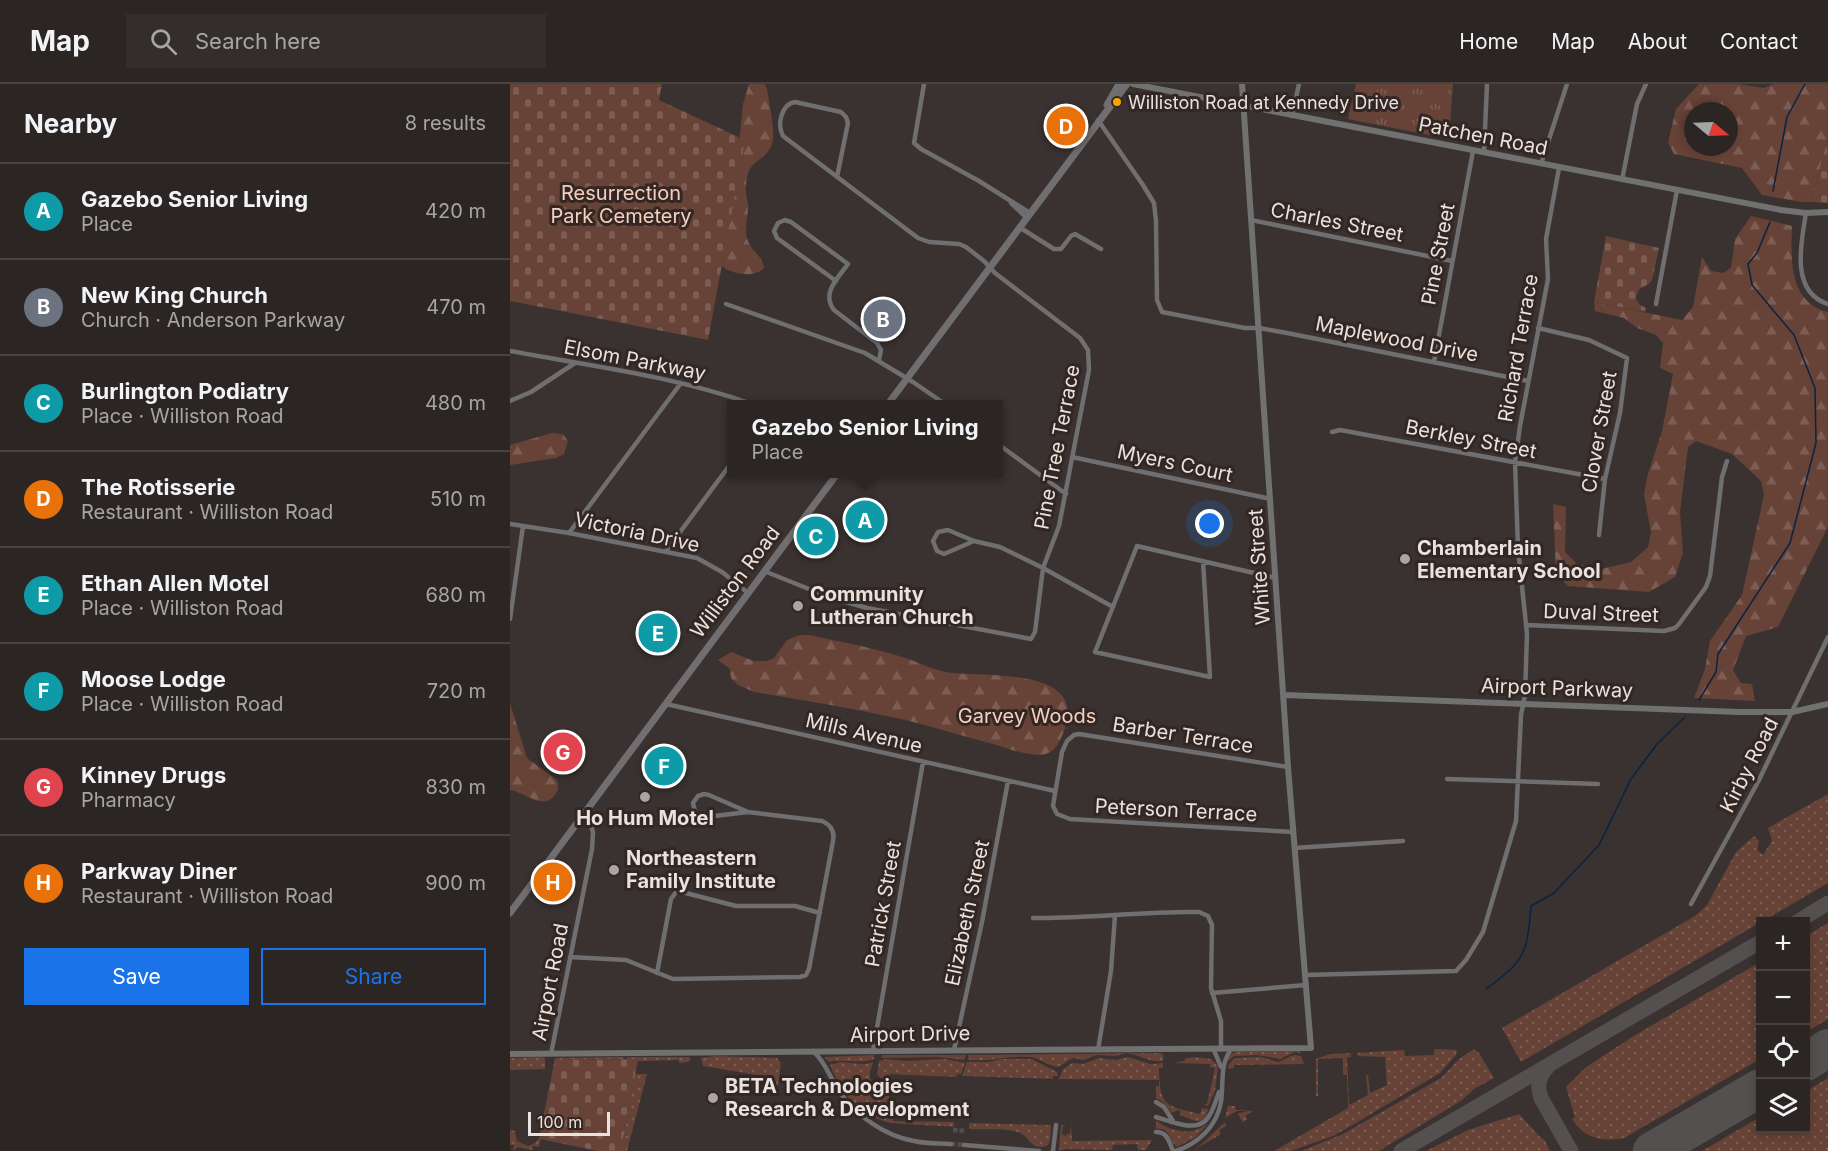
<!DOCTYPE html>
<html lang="en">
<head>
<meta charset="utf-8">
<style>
	body { margin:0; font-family:Inter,sans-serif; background:#332e2c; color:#f1f3f6 }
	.controls { position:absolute; right:18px; bottom:18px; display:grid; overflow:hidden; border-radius:0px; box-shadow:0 3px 9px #0003 }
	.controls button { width:54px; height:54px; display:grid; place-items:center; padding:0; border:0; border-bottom:2px solid #474341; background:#2b2624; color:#f1f3f6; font:30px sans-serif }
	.compass { position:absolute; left:1174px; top:18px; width:54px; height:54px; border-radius:50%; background:#2b2624; box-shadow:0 3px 9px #0003; rotate:109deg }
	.scale { position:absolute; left:18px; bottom:15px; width:82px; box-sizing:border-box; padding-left:6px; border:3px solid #eae2df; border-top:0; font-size:16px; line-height:21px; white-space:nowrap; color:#eae2df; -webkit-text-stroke:4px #332723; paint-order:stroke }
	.you { position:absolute; left:700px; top:440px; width:21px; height:21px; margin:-15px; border:4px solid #fff; border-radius:50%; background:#1a73e8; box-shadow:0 0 0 9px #1a73e833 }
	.badge { display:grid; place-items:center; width:39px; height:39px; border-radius:50%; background:#1a73e8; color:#fff; font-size:20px; font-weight:700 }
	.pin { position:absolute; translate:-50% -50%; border:3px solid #fff; box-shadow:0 2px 6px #0006 }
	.popup { position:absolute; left:217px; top:316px; width:276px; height:78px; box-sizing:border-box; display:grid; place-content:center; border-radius:0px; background:#2b2624; filter:drop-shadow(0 2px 4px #0005); font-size:20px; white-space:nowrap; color:#a6a5a6 }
	.popup b { font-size:22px; color:#f1f3f6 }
	.popup::after { content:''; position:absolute; left:50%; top:100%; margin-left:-12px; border:12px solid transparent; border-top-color:#2b2624 }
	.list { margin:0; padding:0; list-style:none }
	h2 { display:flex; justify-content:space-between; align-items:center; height:78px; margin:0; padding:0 24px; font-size:26px }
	h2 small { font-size:20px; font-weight:400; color:#a6a5a6 }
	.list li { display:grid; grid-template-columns:39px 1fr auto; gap:18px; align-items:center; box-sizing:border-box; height:96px; padding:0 24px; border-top:2px solid #474341 }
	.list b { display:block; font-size:22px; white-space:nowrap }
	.list p { margin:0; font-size:20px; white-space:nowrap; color:#a6a5a6 }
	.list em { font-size:20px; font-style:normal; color:#a6a5a6 }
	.actions { display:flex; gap:12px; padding:18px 24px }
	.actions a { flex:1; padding:14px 0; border:2px solid #1a73e8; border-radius:0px; text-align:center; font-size:21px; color:#1a73e8 }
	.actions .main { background:#1a73e8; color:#fff }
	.icon { flex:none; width:33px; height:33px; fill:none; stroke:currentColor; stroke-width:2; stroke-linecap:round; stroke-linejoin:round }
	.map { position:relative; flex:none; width:1318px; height:1067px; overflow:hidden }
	header { display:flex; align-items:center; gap:36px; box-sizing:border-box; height:84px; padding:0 30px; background:#2b2624; border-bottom:2px solid #474341 }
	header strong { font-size:28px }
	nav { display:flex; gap:33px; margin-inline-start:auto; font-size:21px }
	.search { width:420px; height:54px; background:#332e2c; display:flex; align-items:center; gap:15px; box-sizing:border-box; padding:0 21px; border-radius:0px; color:#a6a5a6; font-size:22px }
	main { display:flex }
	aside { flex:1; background:#2b2624 }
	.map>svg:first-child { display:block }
	.grass { fill:url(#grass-dots) }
	.forest { fill:url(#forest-firs); fill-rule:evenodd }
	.cemetery { fill:url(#cemetery-stones) }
	.park { fill:url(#park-tufts) }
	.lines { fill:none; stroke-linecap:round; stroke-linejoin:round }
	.stream { stroke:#082345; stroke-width:1.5 }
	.taxiway { stroke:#54504f; stroke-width:15 }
	.runway { stroke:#54504f; stroke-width:38 }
	.street-tunnel { stroke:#544c4a; stroke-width:4.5; stroke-dasharray:4.5 2; stroke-linecap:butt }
	.street { stroke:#6f6e70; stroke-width:4.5 }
	.secondary { stroke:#727171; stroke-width:6 }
	.primary { stroke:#706e70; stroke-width:7 }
	.bus-dot { fill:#f7a600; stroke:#332723; stroke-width:2 }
	.poi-dot { fill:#aca4a2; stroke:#332723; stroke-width:2 }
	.labels { text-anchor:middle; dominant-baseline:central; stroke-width:6; stroke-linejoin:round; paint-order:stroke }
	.bus-label { font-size:18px; fill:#eae2df; stroke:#332723; text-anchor:start }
	.street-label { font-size:20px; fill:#eae2df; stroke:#332723 }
	.park-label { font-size:20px; fill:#f7cdc0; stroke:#332723 }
	.poi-label { font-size:20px; font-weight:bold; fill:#eae2df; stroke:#332723; text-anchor:start }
</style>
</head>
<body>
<header>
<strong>Map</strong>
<div class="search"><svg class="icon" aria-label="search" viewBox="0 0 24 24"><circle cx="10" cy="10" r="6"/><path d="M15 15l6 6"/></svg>Search here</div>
<nav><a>Home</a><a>Map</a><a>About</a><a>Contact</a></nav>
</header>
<main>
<aside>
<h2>Nearby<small>8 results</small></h2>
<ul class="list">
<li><span class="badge" style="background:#0f9aa8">A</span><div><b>Gazebo Senior Living</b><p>Place</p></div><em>420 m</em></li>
<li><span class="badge" style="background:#6b7280">B</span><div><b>New King Church</b><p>Church · Anderson Parkway</p></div><em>470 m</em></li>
<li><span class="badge" style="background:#0f9aa8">C</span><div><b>Burlington Podiatry</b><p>Place · Williston Road</p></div><em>480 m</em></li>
<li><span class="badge" style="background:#e8710a">D</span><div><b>The Rotisserie</b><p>Restaurant · Williston Road</p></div><em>510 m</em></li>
<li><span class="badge" style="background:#0f9aa8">E</span><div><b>Ethan Allen Motel</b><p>Place · Williston Road</p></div><em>680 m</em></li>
<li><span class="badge" style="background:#0f9aa8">F</span><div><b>Moose Lodge</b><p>Place · Williston Road</p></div><em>720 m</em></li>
<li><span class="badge" style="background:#e0444e">G</span><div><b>Kinney Drugs</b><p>Pharmacy</p></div><em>830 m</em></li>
<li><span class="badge" style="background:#e8710a">H</span><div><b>Parkway Diner</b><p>Restaurant · Williston Road</p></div><em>900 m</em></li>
</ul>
<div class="actions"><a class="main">Save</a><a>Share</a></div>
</aside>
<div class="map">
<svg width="1318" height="1067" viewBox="0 0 1318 1067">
	<defs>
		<pattern id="grass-dots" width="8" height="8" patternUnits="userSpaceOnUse" patternTransform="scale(1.5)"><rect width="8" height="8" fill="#674236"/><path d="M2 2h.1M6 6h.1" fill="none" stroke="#7d5d53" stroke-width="1.8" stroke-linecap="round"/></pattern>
		<pattern id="forest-firs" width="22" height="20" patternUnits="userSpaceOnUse" patternTransform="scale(1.5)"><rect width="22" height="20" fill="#674236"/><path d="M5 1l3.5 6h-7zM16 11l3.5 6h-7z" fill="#7d5d53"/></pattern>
		<pattern id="cemetery-stones" width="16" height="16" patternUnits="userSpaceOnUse" patternTransform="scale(1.5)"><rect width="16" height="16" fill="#674236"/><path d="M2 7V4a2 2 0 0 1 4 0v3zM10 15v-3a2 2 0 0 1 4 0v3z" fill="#7d5d53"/></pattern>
		<pattern id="park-tufts" width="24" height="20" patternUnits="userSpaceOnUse" patternTransform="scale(1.5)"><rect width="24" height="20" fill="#674236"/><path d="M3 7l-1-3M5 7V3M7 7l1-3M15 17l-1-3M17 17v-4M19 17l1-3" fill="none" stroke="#7d5d53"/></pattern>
	</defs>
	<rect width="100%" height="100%" fill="#393230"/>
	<path class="grass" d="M1318,710V799L1011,978L992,944L1185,832L1197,821L1226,768L1244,752L1249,757L1247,766L1253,771L1262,757L1258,744Z
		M1318,839V878L1316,880L1318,882V935L1296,948V852Z
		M1250,878V975L1114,1054C1092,1058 1075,1055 1062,1035L1065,1033L1056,1003L1075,984L1122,953Z
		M924,965L947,966L946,971L930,989L839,1043L823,1052L781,1067H764L838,1024L837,991H833V974L808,975V1012H806V975L820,970L841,969V973H837L839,1021L858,1011L856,991H858L860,1009L877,1001L875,973L848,972L847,969L894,966L895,972L924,971Z
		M964,965L969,969L984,994L964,1005L952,1016L869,1067H791L833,1050L931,994L949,975Z
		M789,967L791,969L785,968L770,975L747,971L724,972L718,977L716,976L719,971L725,968Z
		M619,969L605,972L587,971L573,976L563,974L548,983C538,982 531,975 521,973C500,971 480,978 459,976L458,971L650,969L653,971V977H643Z
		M364,971V975C349,981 334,974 319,978L314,973Z
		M372,971H456L454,976L427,973L371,974Z
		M784,971L791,972L794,980L724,981V984L718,985L719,980L725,974L751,973L768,978Z
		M205,972L267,974L271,979L268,1002L263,1001L264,994L193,982L191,974Z
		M32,973L35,974V985L0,986V974Z
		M113,973L114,975L45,976L29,1063L23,1062L22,1066L8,1063L3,1067L4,1061H0V1046L5,1047L7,1057L18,1062L25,1059L29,1054L45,974Z
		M117,973H180V977L178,978L169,979V976L127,977V975H116Z
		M618,973L640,980L653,979V984H649C650,1023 654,1021 690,1030L692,1024L698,1025C694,1045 682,1035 669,1031L671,1028L668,1026L662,1029L653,1018L646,1014V1002H649V996L549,995L553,985L562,979L573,980L589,974L605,976Z
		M686,973L701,975L708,982L705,1007L698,1022L693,1020H697L705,984L700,983V980L664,979L674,977L677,974Z
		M377,975L396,977L435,975L455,979L451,990H447L446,993L380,990V994H371L367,990L369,977Z
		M490,975H522L547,988L548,992H543V995L452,992L457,978H479Z
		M330,978L355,980L363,978L360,988V995L367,1000L379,1002V1021H377L376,1023L381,1024V1021H384L383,1027C374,1026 364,1027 355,1024C336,1019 327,997 320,981Z
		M125,990H137L117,1067H111Z
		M1318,994V1067H1192L1250,1033V1044H1296V1007Z
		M718,1022H725L726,1026L743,1027L735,1032L737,1035L733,1038L750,1067L728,1030L715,1038L716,1042L709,1046L711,1050L682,1067C704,1053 712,1033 738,1027H727L715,1034Z
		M359,1029L383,1030V1037L445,1038L443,1042L446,1043L380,1039L359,1032Z
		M1009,1030L1031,1054L1034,1055L1040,1067H916L958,1046Z
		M646,1036C655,1045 674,1050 686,1046C691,1044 696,1041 699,1039L686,1053L667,1063C658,1057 661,1043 646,1045Z
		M459,1039L541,1041L540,1057L537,1062C520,1067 520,1052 508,1048C494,1044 474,1046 459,1045Z
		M551,1041H556L553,1042L552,1050L556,1052V1050H560L561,1041L562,1057L642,1056L636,1066H628L627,1060L603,1061L602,1066L555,1065L554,1066H549Z"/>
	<path class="forest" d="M239,0H255L257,5C259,18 266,50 262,60C255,80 238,72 236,101C235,108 237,114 238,120C239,133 233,144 238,157C242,168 253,172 254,184C244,195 218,190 210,180L229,60L233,20Z
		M1189,0H1229L1254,4L1263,0H1318V54L1301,118H1291L1252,111L1232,84L1164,70L1158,58L1166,25ZM1183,27H1219V63H1183Z
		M1241,132L1282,142C1281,174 1278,218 1318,228V443L1268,543L1236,552L1223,586L1231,599L1242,600L1245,617L1184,614L1195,585L1200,557L1232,511L1254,411L1251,397L1222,370L1186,357L1178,363L1170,428L1173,469L1165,493L1139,508L1058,502L1046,490L1043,420L1056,423L1055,468L1067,480L1091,485L1121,478L1138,463L1141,449L1134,410L1137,393L1152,347L1163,290L1150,284L1153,259L1146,251L1127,244L1114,234L1085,227L1084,218L1172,236L1183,223L1192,173L1201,187L1213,189L1221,184L1225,155Z
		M42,349L53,350L58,357L54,370L46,374L0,381V361Z
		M290,551H300C330,558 360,563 389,572C404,576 420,585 436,588C470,594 580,581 554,647C550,657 547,666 536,670C523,674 496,664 483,660C451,652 419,641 386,634C339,624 291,616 244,608L228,601L221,594L220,585L208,576L221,568L244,577H257L264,574L277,556Z
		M0,619L17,674L47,696C49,704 48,709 42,714C30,725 13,707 0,706Z"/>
	<path class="cemetery" d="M0,0H152L149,16L235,56L198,256L0,217Z
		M1318,54V119L1301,118Z
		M1096,152L1149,164L1142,196C1137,205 1129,199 1126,215L1130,221L1136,224L1135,228L1084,218Z
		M128,975L111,1067H88L30,1055L45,976Z"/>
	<path class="park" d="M846,0H943L939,55L838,35Z"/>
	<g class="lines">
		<path class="stream" d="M1263,107L1277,33L1295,0
			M1189,616L1206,588L1208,570L1280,459L1306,359L1305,304L1284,251L1242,201L1238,180L1247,169L1260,138
			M976,905C1015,876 1017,871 1021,822L1044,809L1089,761L1121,695L1147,660L1175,633"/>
		<path class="taxiway" d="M1287,838L1318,819
			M1037,984C1028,994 1027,1001 1031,1014L1061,1067
			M891,1067L1250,858"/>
		<path class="runway" d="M1296,978L1318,964
			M1142,1067L1250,1004"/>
		<path class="street-tunnel" d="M443,1046L456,1047
			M441,1060L454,1061"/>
		<path class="street" d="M414,0L404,59L411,65L469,97L520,129
			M782,32L789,0
			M588,36L633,101L644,119L646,137L647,216L652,228L735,244H749L777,249L1018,297
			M974,69L977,0
			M1031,80L1057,0
			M1112,96L1127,20L1136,0
			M501,119L517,134
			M1296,129C1291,159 1280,208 1318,220
			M741,136L942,177
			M509,143L544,165H551L561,152L565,150L591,165
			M326,197L267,154L264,147L268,139L275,136L281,138L338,180C328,194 311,209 324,226L367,259L371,266L369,276
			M216,220L355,269L403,298L435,320
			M1146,220L1167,106
			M1028,244L1079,256L1117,274L1110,329L1095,395L1089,451
			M0,267C81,282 164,292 242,320
			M924,278L963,67
			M0,317L21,308L65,279
			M822,348L830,346L1095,395
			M488,360L556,410
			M562,373L761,415
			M0,440L59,449L187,474L212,488L238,509
			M59,449L171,299
			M464,457L434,470L427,467L423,457L428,448L438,446L464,457L490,463L533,484L603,523
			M156,467L222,378
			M693,477L700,593L585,568L627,462L766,494
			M254,487L319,513L357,524L521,555L525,548L533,484L549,442L579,286L578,266L570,254L485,189L474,177L456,163L449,160L419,158L408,154L273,52C267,41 271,20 285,18L331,28L336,33L338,39L327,93
			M0,535L13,442
			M1016,541L1154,547L1165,544L1169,540L1196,503L1200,492L1212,393L1217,377
			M156,620L545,707
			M778,683L569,650L564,651L557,657L552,668L543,722L547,730L560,735L783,748
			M937,695L1088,700
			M784,764L893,757
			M1181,820L1248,698L1318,553
			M523,834C578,835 633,827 689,828L698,832L702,841L701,904L711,937V964
			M60,873L116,876L163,895L290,893L296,891L299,885L323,757C325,747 321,741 312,737L238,728L199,711L194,710L188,712L183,719L185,728L190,732L196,733L238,728
			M147,889L161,815L166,808H172L226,822H285L310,829
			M795,891L946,887L956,876L973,848L1006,737L1011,631L1015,611L1017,550L1008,464L1005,378L1010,342L1038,195L1036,155L1049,84
			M702,909L796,901
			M703,964L711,983
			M444,966L472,838L498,697
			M588,966L601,887L605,831
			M363,967L413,678
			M304,968C316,979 320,994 329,1007C345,1031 375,1052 404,1057C416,1060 429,1059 441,1060
			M41,970L82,765L83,748L76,727
			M646,1018L654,1023L663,1037
			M646,1033C660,1037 686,1049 697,1035C703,1028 706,1016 709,1008
			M646,1048C658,1048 659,1058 663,1067
			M454,1061L529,1067
			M543,1067L546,1041
			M666,1067C689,1059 707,1042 711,1018C714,998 709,981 722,964"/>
		<path class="secondary" d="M623,0L1271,126L1296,129L1318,128
			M774,611L1229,628H1282L1318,620
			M0,970C267,967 534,966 801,964L778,683L732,0"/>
		<path class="primary" d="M597,21L609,0
			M378,320L617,0
			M0,829L327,390"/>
	</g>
	<circle class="bus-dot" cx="607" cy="18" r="5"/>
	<g class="poi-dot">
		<circle cx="895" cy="475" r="6"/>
		<circle cx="288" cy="522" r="6"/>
		<circle cx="135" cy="713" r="6"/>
		<circle cx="104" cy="786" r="6"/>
		<circle cx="203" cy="1014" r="6"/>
	</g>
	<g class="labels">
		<g class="bus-label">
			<text x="618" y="18">Williston Road at Kennedy Drive</text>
		</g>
		<g class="street-label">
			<text transform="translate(973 52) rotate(11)">Patchen Road</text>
			<text transform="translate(827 138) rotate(11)">Charles Street</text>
			<text transform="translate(928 170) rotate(-79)">Pine Street</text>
			<text transform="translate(887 255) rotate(11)">Maplewood Drive</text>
			<text transform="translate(1008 264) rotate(-80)">Richard Terrace</text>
			<text transform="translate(125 276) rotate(11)">Elsom Parkway</text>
			<text transform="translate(1089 348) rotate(-80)">Clover Street</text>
			<text transform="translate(961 355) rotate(11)">Berkley Street</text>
			<text transform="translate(547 363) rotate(-79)">Pine Tree Terrace</text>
			<text transform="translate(665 379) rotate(12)">Myers Court</text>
			<text transform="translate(127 448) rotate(12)">Victoria Drive</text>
			<text transform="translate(749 483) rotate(-94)">White Street</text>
			<text transform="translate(225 498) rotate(-53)">Williston Road</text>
			<text transform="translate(1091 529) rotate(2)">Duval Street</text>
			<text transform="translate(1047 604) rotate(2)">Airport Parkway</text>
			<text transform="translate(354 649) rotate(13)">Mills Avenue</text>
			<text transform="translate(673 651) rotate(9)">Barber Terrace</text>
			<text transform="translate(1239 681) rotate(-63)">Kirby Road</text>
			<text transform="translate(666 726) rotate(3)">Peterson Terrace</text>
			<text transform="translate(373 820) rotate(-80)">Patrick Street</text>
			<text transform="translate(457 829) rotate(-78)">Elizabeth Street</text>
			<text transform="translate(40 898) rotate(-79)">Airport Road</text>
			<text transform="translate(400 950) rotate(-1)">Airport Drive</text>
		</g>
		<g class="park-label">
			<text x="111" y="109">Resurrection<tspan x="111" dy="23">Park Cemetery</tspan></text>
			<text x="517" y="632">Garvey Woods</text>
		</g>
		<g class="poi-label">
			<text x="907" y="464">Chamberlain<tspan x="907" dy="23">Elementary School</tspan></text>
			<text x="300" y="510">Community<tspan x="300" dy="23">Lutheran Church</tspan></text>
			<text x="135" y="734" text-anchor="middle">Ho Hum Motel</text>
			<text x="116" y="774">Northeastern<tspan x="116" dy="23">Family Institute</tspan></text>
			<text x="215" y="1002">BETA Technologies<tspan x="215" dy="23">Research &amp; Development</tspan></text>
		</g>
	</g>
</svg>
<div class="controls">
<button>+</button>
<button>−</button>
<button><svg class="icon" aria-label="locate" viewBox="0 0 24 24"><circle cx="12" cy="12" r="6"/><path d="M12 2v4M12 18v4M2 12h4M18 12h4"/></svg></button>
<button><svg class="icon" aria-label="layers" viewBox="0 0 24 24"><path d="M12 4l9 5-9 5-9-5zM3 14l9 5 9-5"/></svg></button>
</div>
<svg class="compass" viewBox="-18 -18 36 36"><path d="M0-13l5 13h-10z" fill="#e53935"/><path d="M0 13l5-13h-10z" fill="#a6a5a6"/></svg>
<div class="scale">100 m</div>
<div class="you"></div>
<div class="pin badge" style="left:355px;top:436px;background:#0f9aa8">A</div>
<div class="popup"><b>Gazebo Senior Living</b>Place</div>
<div class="pin badge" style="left:373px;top:235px;background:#6b7280">B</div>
<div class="pin badge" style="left:306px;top:452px;background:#0f9aa8">C</div>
<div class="pin badge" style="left:556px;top:42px;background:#e8710a">D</div>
<div class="pin badge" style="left:148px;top:549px;background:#0f9aa8">E</div>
<div class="pin badge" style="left:154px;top:682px;background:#0f9aa8">F</div>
<div class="pin badge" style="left:53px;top:668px;background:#e0444e">G</div>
<div class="pin badge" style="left:43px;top:798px;background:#e8710a">H</div>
</div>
</main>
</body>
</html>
